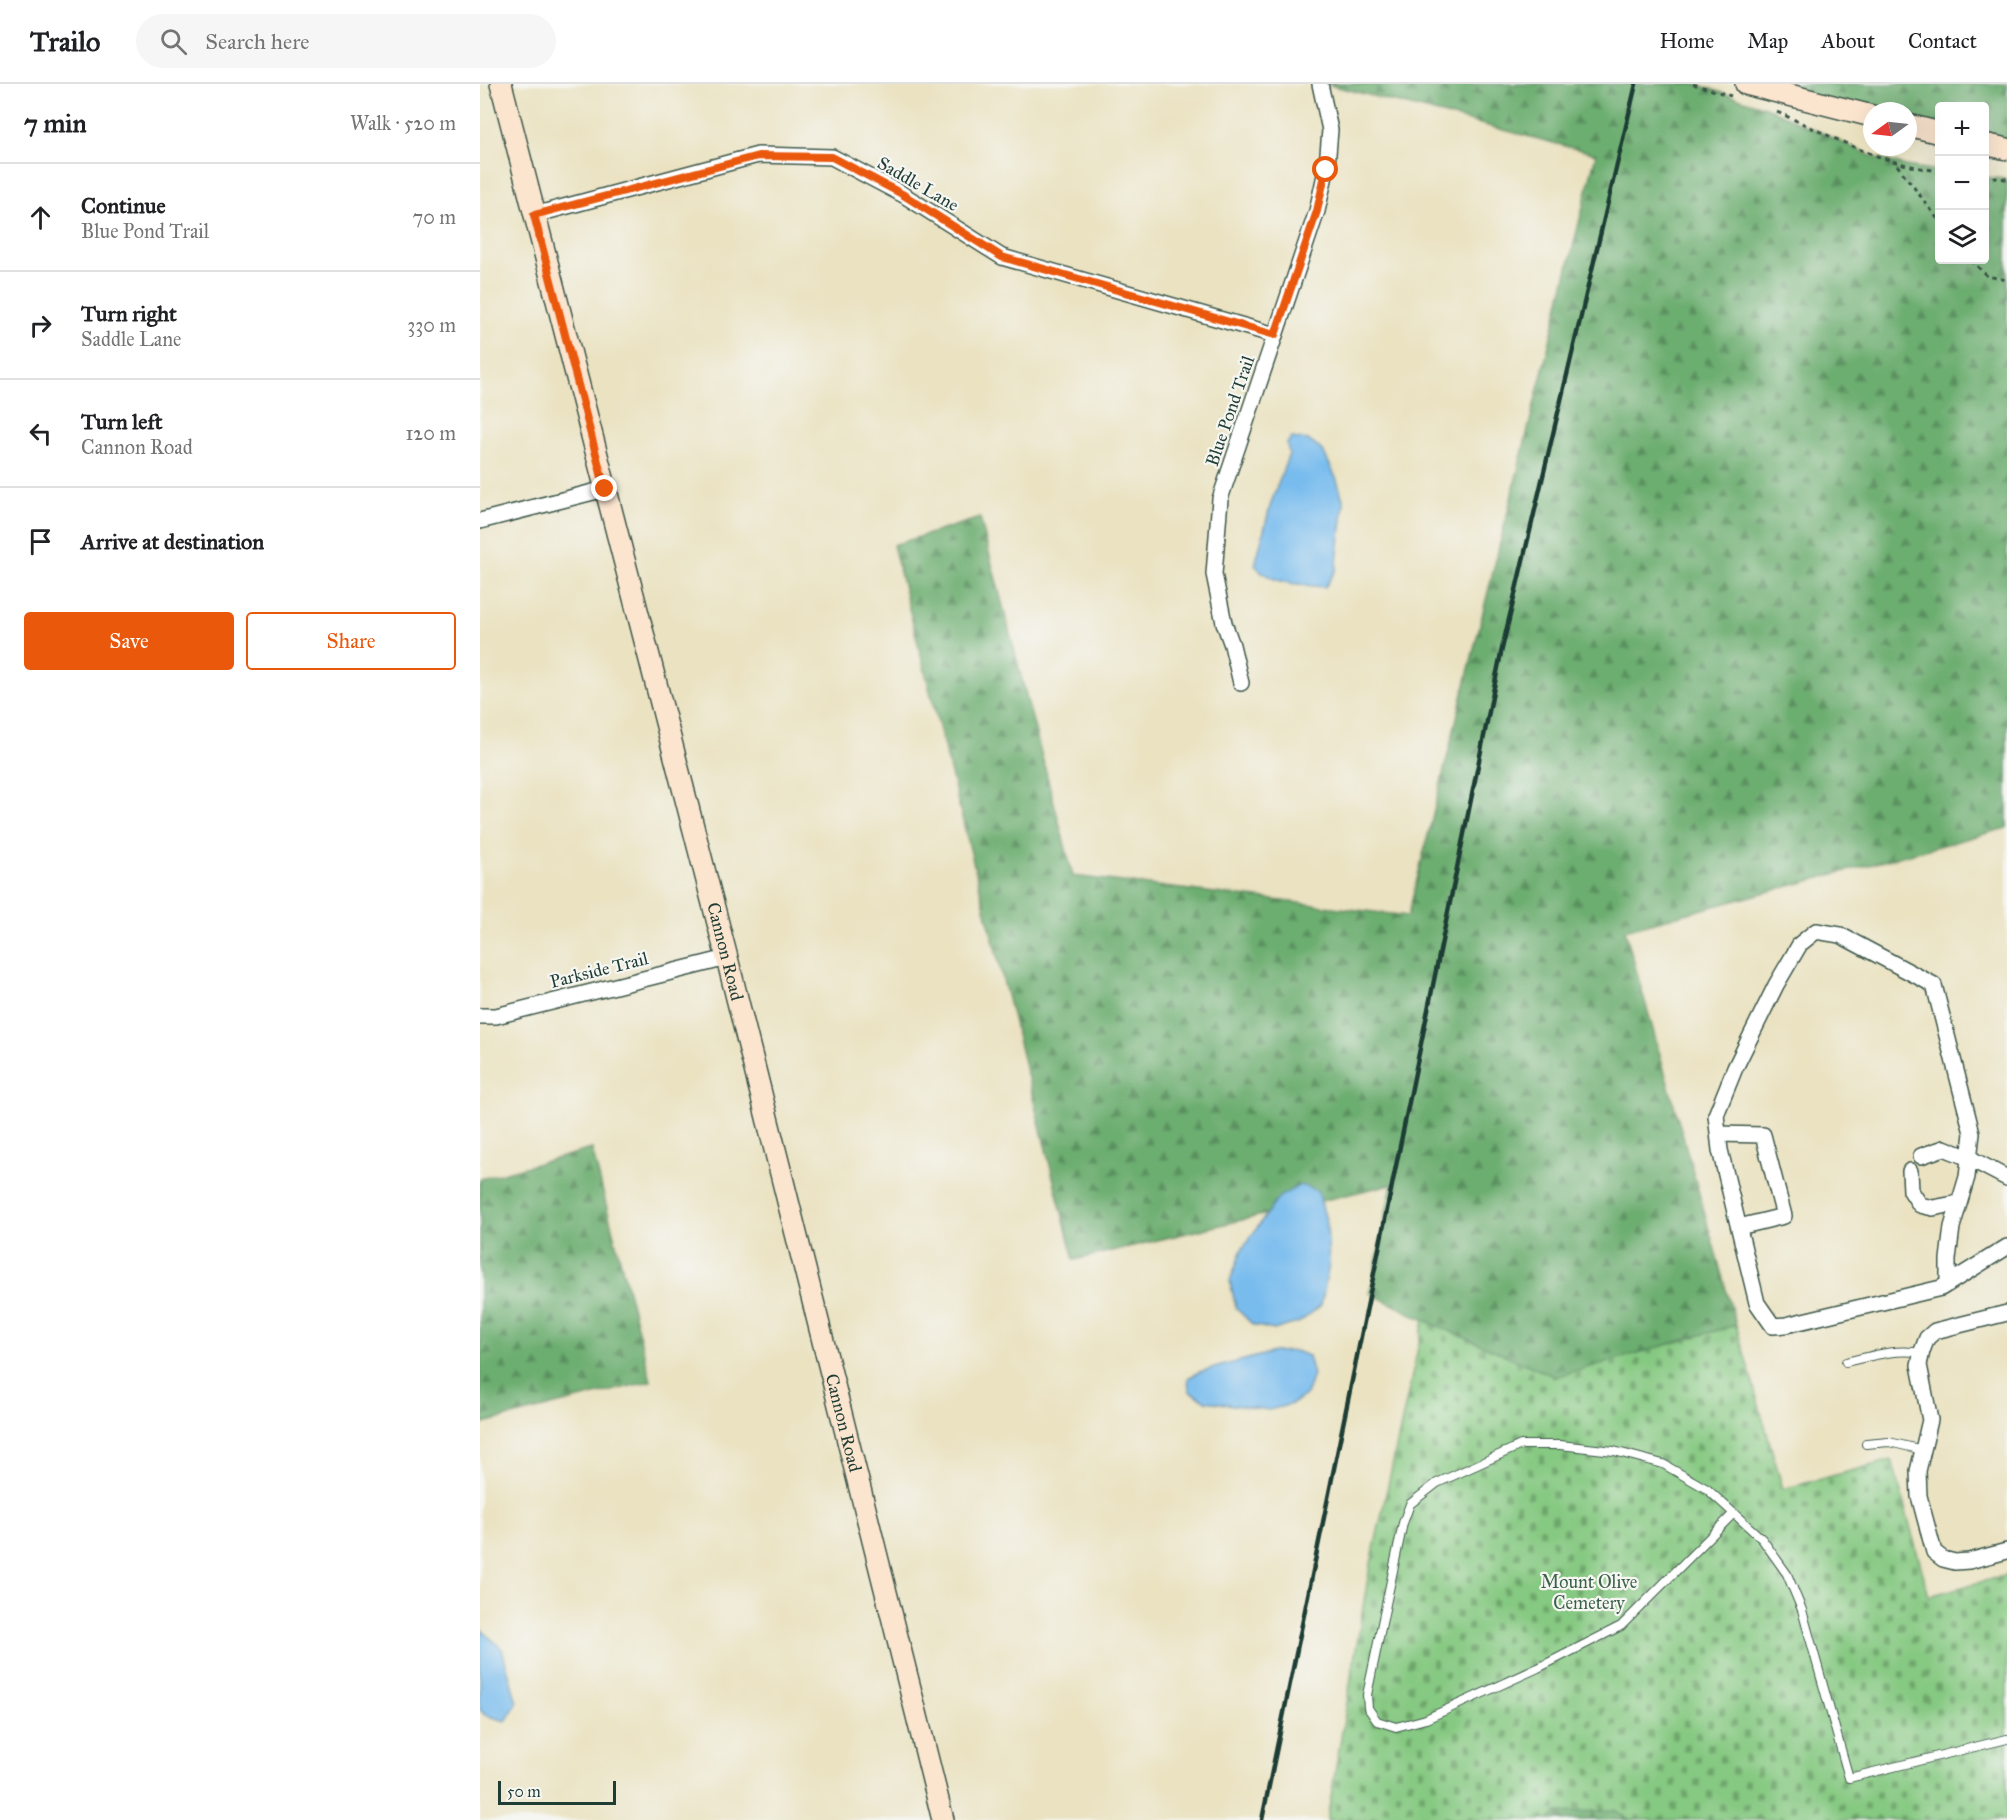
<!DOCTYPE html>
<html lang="en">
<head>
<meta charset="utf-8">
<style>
	body { margin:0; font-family:"IM FELL Great Primer",serif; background:#f6f6f6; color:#202124 }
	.controls { position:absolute; right:18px; top:18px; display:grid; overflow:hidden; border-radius:6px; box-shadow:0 6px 24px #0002 }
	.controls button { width:54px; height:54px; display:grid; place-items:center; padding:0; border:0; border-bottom:2px solid #e0e0e0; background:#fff; color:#202124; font:30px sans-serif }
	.compass { position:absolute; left:1383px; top:18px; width:54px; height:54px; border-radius:50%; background:#fff; box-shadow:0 6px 24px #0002; rotate:255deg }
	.scale { position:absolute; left:18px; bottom:15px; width:118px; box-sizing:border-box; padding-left:6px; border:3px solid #1f3d34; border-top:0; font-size:16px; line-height:21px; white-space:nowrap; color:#1f3d34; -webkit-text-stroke:4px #f6f6f2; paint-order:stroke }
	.stop { position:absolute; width:18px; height:18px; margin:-14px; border:4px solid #ea580c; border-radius:50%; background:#fff }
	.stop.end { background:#ea580c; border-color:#fff; box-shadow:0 2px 6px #0008 }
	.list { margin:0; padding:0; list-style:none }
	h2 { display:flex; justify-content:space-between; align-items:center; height:78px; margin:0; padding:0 24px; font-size:26px }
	h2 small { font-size:20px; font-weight:400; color:#757577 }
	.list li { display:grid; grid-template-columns:39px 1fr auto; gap:18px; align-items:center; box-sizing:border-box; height:108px; padding:0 24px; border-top:2px solid #e0e0e0 }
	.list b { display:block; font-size:22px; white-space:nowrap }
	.list p { margin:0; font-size:20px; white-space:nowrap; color:#757577 }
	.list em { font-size:20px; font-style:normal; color:#757577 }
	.actions { display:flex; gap:12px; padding:18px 24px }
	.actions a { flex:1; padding:14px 0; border:2px solid #ea580c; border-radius:6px; text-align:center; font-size:21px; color:#ea580c }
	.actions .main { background:#ea580c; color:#fff }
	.icon { flex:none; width:33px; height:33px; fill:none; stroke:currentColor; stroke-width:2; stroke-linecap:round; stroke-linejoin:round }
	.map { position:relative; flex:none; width:1527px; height:1736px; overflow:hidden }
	header { display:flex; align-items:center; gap:36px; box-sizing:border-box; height:84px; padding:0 30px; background:#fff; border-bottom:2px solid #e0e0e0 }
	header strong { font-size:28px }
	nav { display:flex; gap:33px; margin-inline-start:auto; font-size:21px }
	.search { width:420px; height:54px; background:#f6f6f6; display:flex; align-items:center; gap:15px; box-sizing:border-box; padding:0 21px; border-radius:33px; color:#757577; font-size:22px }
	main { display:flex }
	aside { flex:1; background:#fff }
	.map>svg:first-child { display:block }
	.forest { fill:url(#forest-firs); stroke:#467552; stroke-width:1.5 }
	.cemetery { fill:url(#cemetery-stones); stroke:#52835b; stroke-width:1.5 }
	.water { fill:#78bcee; stroke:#4c7c91; stroke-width:1.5 }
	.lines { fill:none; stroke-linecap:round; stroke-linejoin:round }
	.lane-casing { stroke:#3d5649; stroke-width:10 }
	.street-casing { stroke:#3d5649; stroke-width:18 }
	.secondary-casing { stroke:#3d5649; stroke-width:24 }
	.path { stroke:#3d5649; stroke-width:3; stroke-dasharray:4.5 4.5; stroke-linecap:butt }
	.lane { stroke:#fff; stroke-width:8 }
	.street { stroke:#fff; stroke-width:15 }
	.secondary { stroke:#fbe5cf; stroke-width:21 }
	.rail { stroke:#1f3d34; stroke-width:4.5 }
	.route { stroke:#ea580c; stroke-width:8 }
	.labels { text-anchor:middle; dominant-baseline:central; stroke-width:4.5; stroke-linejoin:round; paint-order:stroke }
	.street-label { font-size:18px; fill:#1f3d34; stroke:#f6f6f2 }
	.park-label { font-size:18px; fill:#396048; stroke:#f6f6f2 }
</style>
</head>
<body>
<header>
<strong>Trailo</strong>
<div class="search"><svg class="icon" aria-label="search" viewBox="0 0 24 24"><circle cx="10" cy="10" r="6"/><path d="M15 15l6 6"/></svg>Search here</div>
<nav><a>Home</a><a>Map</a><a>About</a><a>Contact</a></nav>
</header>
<main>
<aside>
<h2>7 min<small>Walk · 520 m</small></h2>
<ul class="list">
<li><svg class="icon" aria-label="ahead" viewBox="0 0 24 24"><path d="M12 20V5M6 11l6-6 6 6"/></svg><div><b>Continue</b><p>Blue Pond Trail</p></div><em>70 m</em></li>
<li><svg class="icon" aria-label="right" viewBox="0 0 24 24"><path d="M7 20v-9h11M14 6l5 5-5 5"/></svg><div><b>Turn right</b><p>Saddle Lane</p></div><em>330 m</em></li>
<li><svg class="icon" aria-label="left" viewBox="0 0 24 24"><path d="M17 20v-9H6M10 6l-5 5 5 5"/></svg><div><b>Turn left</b><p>Cannon Road</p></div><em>120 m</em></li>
<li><svg class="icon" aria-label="arrive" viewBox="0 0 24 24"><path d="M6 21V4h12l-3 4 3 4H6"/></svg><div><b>Arrive at destination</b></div></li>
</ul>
<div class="actions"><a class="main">Save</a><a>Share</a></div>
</aside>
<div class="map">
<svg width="1527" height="1736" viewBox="0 0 1527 1736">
	<defs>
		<pattern id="forest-firs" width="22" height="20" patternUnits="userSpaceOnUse" patternTransform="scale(1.5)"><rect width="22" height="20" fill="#6cad70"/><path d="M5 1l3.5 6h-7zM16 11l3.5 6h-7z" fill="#588e5d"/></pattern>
		<pattern id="cemetery-stones" width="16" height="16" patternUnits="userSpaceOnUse" patternTransform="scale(1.5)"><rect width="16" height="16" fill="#86c982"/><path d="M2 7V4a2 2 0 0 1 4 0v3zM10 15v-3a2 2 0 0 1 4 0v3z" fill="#6da46b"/></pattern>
	</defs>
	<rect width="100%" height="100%" fill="#f6f6f2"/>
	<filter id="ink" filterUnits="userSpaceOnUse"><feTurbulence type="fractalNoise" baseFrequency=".0167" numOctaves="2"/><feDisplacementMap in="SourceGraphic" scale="12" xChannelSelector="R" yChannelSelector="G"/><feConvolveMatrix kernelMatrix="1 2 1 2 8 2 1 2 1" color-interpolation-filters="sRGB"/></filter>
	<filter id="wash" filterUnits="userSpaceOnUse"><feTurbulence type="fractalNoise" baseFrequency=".008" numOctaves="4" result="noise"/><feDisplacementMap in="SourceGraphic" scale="24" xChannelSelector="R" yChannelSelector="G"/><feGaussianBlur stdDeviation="1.35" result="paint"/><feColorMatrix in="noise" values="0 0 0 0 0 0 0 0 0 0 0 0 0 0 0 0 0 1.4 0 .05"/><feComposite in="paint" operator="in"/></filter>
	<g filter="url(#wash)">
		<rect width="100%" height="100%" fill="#eae2c1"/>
		<path class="forest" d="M846,0H1213L1222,2L1288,24L1394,73L1426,82L1459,87L1460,176H1504L1505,93L1527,95V744L1145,846L1256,1241L1075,1293L944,1236L890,1209L912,1100L594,1176L413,461L500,434L593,792L928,832L1116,70Z
			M1266,0H1527V65L1505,60L1504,22H1460L1459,49L1428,41V27H1392Z
			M112,1065L171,1297L0,1340V1095Z
			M1134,1726L1151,1736H1069L1076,1729Z"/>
		<path class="cemetery" d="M944,1236L1075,1293L1256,1241L1303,1405L1412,1376L1449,1512L1527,1491V1736H1151L1134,1726L1076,1729L1069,1736H847L889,1488Z"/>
		<path class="water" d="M811,354L828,356L843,367L857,396L864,419L856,486L845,503C822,500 790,501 775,481L791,419L809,370L807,360Z
			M820,1101L838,1107L847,1140L849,1181L841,1221L820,1238L794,1246L773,1241L756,1224L750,1197L762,1165L799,1113Z
			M816,1267L828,1272L833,1291L826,1311L812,1320L789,1326L726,1317L709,1307L708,1294L719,1288L794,1268Z
			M0,1544L22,1565L37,1619L26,1637L5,1631L0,1626Z"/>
	</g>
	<g filter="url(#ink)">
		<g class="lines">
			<g class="lane-casing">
				<path id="lane" d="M1366,1278C1392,1272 1415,1264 1441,1269
					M1386,1360L1409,1358L1443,1366
					M1254,1429L1141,1542L1058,1584L946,1635L916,1643L897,1637L888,1624L887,1611L923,1439L930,1420L957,1399L1041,1361H1080L1134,1367L1183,1380L1227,1405L1282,1455L1307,1490L1322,1526L1369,1694L1527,1655"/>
			</g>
			<g class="street-casing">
				<path id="street" d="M54,131L278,71L352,73L422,110L522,173L795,251
					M0,437L125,405
					M761,599L752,561L744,539L734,490L740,415L837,127L847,82L850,46L840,0
					M0,932H16L247,874
					M1238,1050L1283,1051L1304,1132L1259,1143
					M1441,1072L1464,1064L1489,1074L1527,1094
					M1430,1087L1431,1107L1440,1121L1453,1124L1479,1119
					M1468,1200V1175L1472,1143L1487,1093L1492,1049L1454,901L1360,851L1336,847L1320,860L1296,901L1255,984L1236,1031L1240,1066L1277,1219L1293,1242L1306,1241L1461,1204L1527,1163
					M1527,1229L1455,1247L1447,1254L1442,1267L1439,1281L1450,1336L1438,1387L1439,1412L1454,1468L1463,1475L1475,1478L1489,1477L1527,1467"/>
			</g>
			<g class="secondary-casing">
				<g id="secondary">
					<path id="s1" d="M21,0L247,874L463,1736"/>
					<path d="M1266,0L1392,32"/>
					<path d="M1428,41L1460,49"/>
					<path d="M1504,60L1527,65"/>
				</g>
			</g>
			<path class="path" d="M1213,0L1251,12
				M1297,28C1352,52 1399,80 1460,87
				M1417,81L1460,138
				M1504,93L1527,95
				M1491,176L1507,192L1527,196"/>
			<use href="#lane" class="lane"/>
			<use href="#street" class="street"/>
			<use href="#secondary" class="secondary"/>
			<path class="rail" d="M782,1736L1021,569L1156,0"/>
		</g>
	</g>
	<g class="lines" filter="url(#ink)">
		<path class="route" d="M125,405L54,131L278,72L352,73L422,110L522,173L795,251L837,127L846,86"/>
	</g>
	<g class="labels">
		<g class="street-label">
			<text transform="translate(438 100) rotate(30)">Saddle Lane</text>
			<text transform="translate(750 327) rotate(-71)">Blue Pond Trail</text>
			<text stroke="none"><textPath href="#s1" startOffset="896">Cannon Road</textPath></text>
			<text transform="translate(119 886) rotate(-14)">Parkside Trail</text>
			<text stroke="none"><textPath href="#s1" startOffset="1382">Cannon Road</textPath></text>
		</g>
		<g class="park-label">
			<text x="1109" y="1498">Mount Olive<tspan x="1109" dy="21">Cemetery</tspan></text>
		</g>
	</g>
</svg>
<div class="controls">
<button>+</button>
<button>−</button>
<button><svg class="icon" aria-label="layers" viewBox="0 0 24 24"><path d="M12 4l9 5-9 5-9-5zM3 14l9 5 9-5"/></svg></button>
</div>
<svg class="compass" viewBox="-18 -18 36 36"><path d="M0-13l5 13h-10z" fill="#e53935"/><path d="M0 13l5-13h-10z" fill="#757577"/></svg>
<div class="scale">50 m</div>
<div class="stop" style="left:846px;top:86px"></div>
<div class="stop end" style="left:125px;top:405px"></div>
</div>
</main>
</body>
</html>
